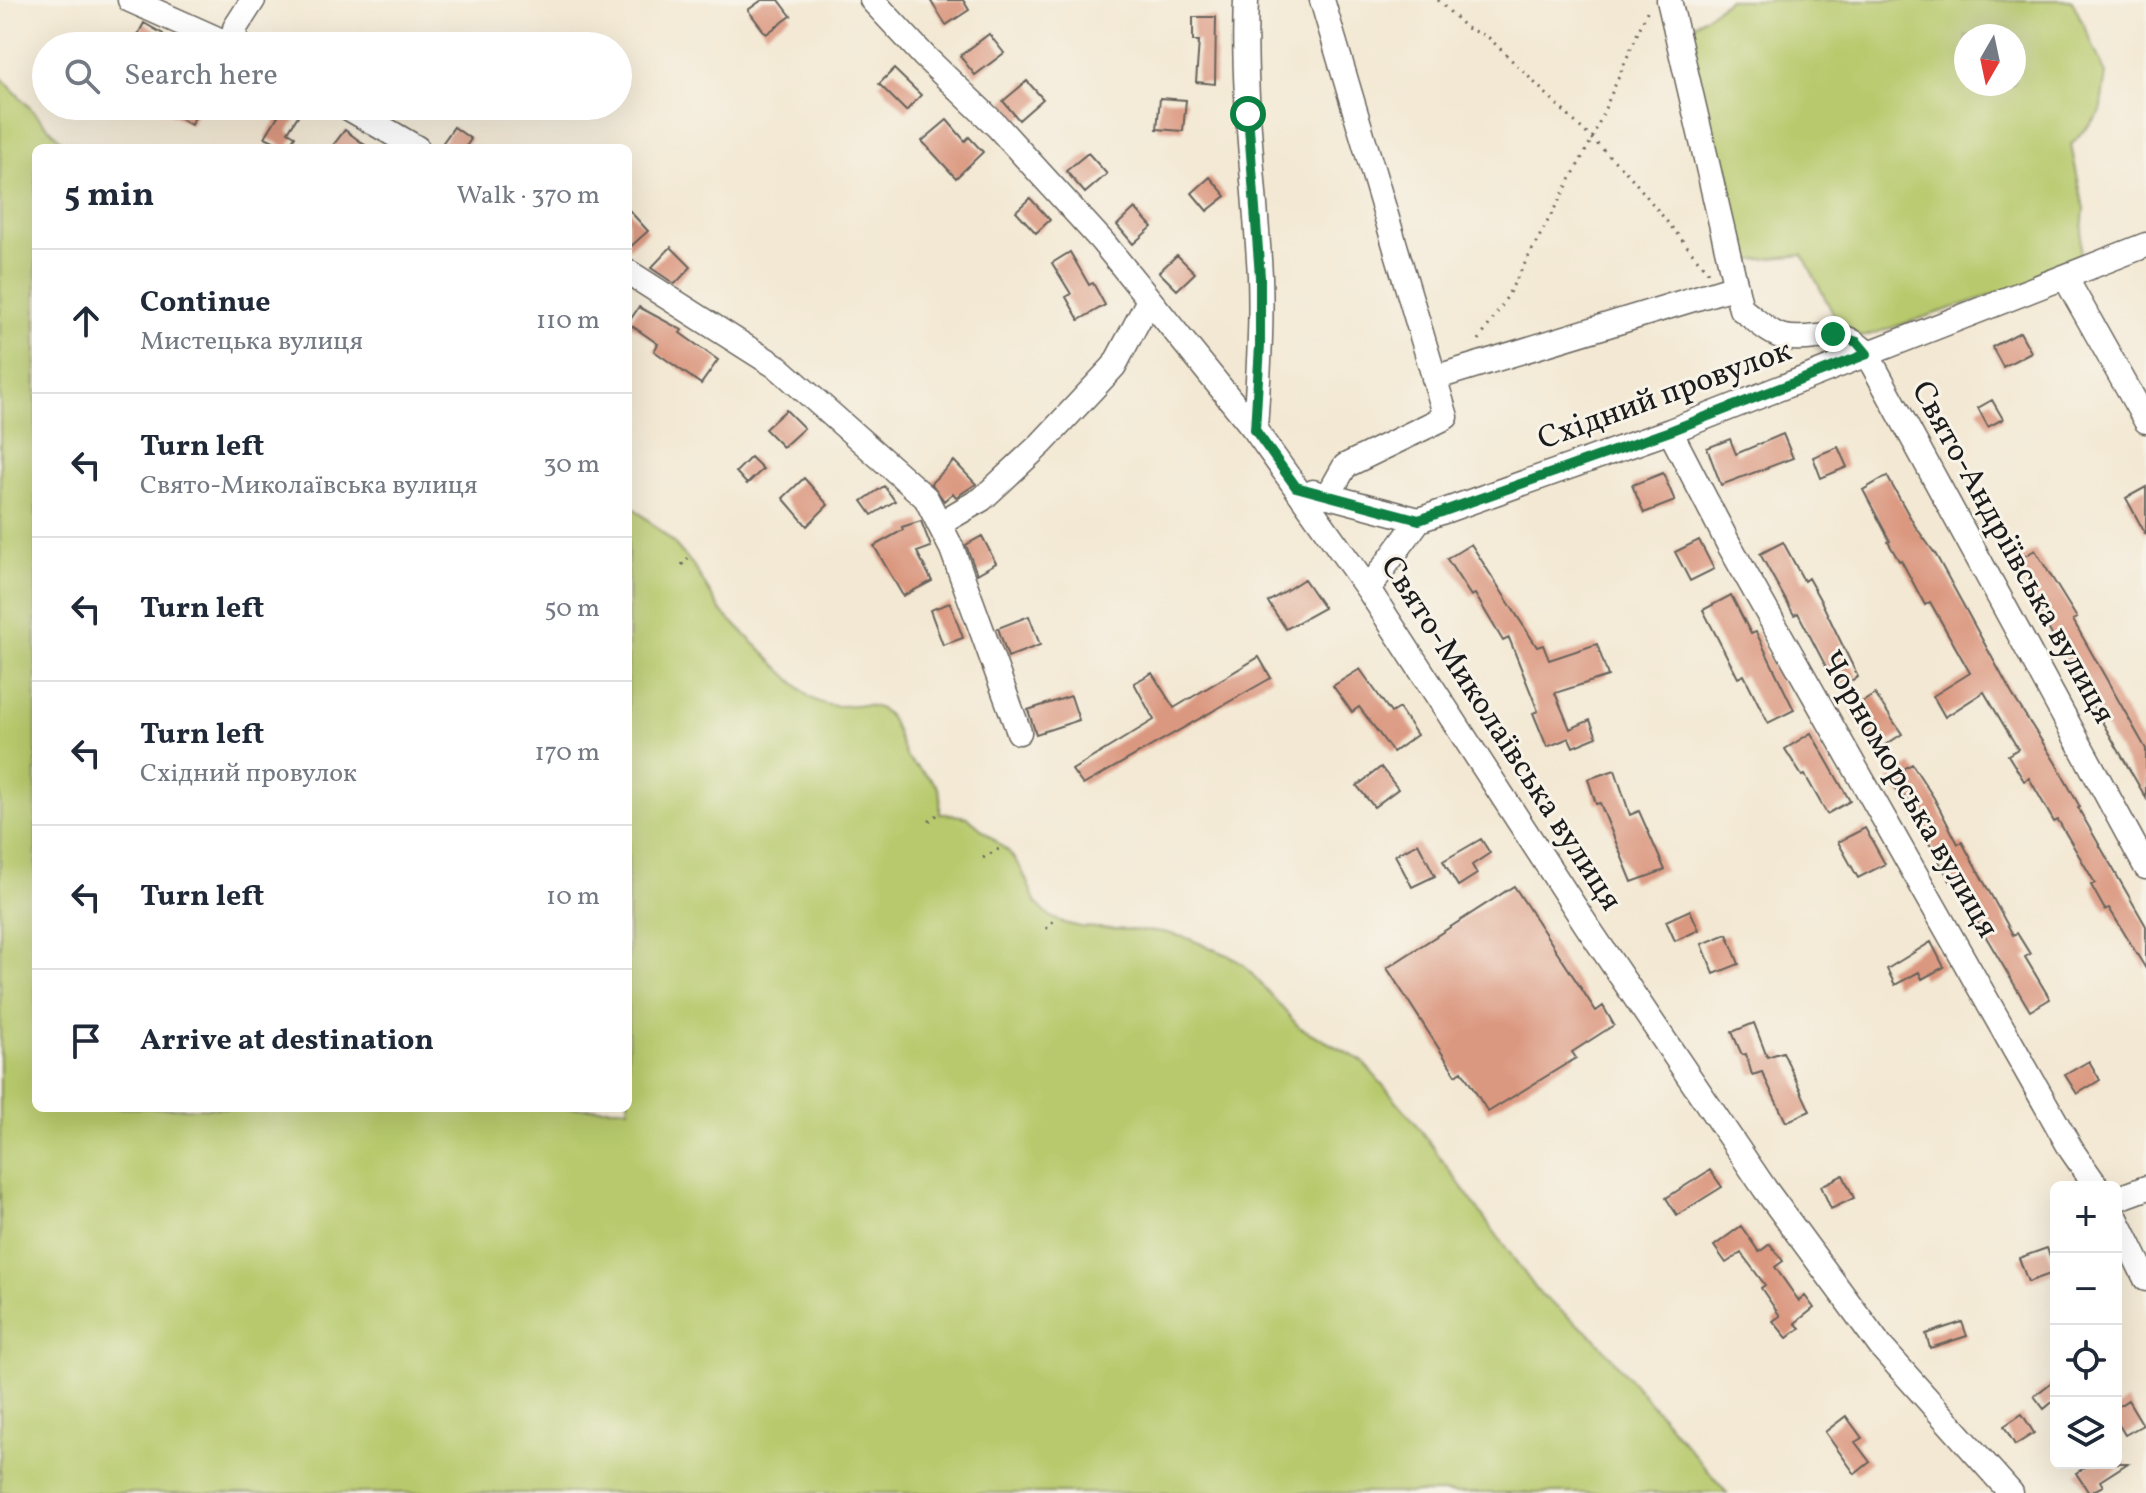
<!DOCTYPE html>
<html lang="en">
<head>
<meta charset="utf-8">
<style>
	body { margin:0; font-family:Vollkorn,serif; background:#f2f2f3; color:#1f2937 }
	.controls { position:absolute; right:24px; bottom:24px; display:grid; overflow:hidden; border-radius:12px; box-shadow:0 8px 32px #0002 }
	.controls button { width:72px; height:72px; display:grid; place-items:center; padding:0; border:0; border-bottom:2px solid #e0e1e3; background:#fff; color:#1f2937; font:40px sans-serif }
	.compass { position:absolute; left:1954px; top:24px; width:72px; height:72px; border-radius:50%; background:#fff; box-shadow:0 8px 32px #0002; rotate:189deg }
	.stop { position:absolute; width:24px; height:24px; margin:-18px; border:6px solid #0b8043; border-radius:50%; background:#fff }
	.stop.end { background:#0b8043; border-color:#fff; box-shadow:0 2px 8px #0008 }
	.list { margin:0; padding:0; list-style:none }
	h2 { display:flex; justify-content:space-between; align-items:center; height:104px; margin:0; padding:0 32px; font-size:34px }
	h2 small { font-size:26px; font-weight:400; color:#747a83 }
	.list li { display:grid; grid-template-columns:52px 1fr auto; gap:24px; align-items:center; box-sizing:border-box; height:144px; padding:0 32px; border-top:2px solid #e0e1e3 }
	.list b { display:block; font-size:30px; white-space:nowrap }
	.list p { margin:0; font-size:26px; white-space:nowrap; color:#747a83 }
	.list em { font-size:26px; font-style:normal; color:#747a83 }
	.icon { flex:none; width:44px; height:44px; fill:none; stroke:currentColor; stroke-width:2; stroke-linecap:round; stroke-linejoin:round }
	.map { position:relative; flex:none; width:2146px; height:1493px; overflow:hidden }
	.search { position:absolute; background:#fff; box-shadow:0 8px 32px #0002; left:32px; top:32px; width:600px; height:88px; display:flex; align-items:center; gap:20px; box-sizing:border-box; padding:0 28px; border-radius:44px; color:#747a83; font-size:30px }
	.panel { position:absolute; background:#fff; box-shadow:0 8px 32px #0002; left:32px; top:144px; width:600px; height:968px; border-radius:12px }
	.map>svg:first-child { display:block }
	.green { fill:#b7c96c; stroke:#6a7244; stroke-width:2; fill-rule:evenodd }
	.building { fill:#db9880 }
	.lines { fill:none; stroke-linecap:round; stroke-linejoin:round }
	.minor-casing { stroke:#67635c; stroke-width:27 }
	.path { stroke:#67635c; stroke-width:3; stroke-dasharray:2 6; stroke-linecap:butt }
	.minor { stroke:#fff; stroke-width:24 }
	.route { stroke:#0b8043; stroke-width:10 }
	.labels { text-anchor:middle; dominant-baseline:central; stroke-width:6; stroke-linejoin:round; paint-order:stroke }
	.street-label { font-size:32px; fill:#1c1c1c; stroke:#f7f3e8 }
</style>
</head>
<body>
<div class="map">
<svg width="2146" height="1493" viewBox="0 0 2146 1493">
	<rect width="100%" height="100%" fill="#f7f3e8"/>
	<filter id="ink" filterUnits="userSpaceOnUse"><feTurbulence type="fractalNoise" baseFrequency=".0125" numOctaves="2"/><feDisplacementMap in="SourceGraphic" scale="16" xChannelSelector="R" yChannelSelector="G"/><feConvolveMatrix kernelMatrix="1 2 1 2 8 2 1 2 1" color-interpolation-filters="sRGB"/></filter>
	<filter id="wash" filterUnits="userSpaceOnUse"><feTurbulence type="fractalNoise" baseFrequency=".006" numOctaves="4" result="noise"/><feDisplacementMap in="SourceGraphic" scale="32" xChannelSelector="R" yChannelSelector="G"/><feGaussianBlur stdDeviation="1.8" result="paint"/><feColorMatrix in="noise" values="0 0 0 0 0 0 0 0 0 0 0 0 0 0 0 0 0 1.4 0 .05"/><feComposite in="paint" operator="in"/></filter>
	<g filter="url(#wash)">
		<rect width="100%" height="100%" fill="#f3e8d3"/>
		<path class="green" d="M1728,0H2072L2106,74L2100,113L2071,145L2084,209L2079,267L1863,337L1840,327L1803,255L1736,262L1683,33ZM1966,36H2014V84H1966Z
			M0,76L68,148H36V1108H628V503L672,541L693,565L721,611L809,697C840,715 850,699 875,707C897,713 896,740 907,757C915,769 931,775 938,788C942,795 940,805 940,813L967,817L1009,852L1022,870L1036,903L1049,916L1064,923L1081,927L1163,932L1187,938L1228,955L1244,965L1299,1027L1361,1060L1410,1116L1539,1293L1596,1339L1727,1493H0Z"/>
		<g id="blocks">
			<path class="building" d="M762,0H779L791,16L766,34L748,10Z
				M930,0H963L969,10L946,25Z
				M1193,17H1216L1215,84L1196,82L1199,41H1193Z
				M144,23L163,34L157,46H142L134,42Z
				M989,34L1004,53L975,75L960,56Z
				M894,69L921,95L906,111L879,84Z
				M1027,81L1043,99L1019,120L1003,101Z
				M1160,98L1186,100L1183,131L1157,129Z
				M157,106H201L191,125Z
				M284,106L299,114L288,132L295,136L288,148L265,137Z
				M947,120L965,141L969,137L983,152L956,178L922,141Z
				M454,127L471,139L465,148H439Z
				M345,130L369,148H331Z
				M1088,153L1107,174L1085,193L1066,171Z
				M1210,177L1226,196L1207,211L1192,193Z
				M1030,198L1050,220L1036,233L1016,211Z
				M1135,208L1152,227L1133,244L1117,225Z
				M628,209L648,231L628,249Z
				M671,247L691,267L675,284L651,268Z
				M1070,252L1089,285L1093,283L1105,305L1079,320L1066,297L1071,294L1052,263Z
				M1177,255L1195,273L1177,290L1159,272Z
				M639,307L682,330L680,333L718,360L701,384L654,351L658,344L628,323Z
				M2020,332L2031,352L2003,367L1992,347Z
				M1992,400L2003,419L1988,427L1978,408Z
				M786,410L804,428L783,447L765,429Z
				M1783,434L1793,458L1721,485L1707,448L1730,439L1736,454Z
				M1838,447L1847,467L1821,478L1813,457Z
				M751,457L763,469L747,484L736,472Z
				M954,461L976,484L956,497L953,493L944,501L931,483Z
				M1663,473L1675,501L1644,513L1632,485Z
				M1887,476L1915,526L1936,555L2012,694L2055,762L2080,807L2078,808L2146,926V969L2109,908L2105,910L2091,885L2095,883L2058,820L2054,822L2029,778L2024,781L2008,755L2018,749L1984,692L1945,717L1933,696L1970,673L1930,602L1925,605L1901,560L1899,561L1888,542L1890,541L1863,490Z
				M804,478L828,505L807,526L783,498Z
				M884,486L895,501L872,515L862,501Z
				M2146,487V535L2126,498Z
				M921,521L931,547L917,552L932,581L903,596L874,546L903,530L902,527Z
				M982,536L996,563L977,574L966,545Z
				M1699,540L1714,569L1690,581L1675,552Z
				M1783,542L1804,581L1808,578L1822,603L1858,677L1837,688L1798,613L1794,615L1760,554Z
				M1471,544L1537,647L1543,645L1549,660L1597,644L1608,676L1555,693L1570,729L1590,720L1597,737L1573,747L1569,738L1547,747L1533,713L1538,711L1509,638L1503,641L1475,594L1471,596L1447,559Z
				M2035,550L2077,618L2073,620L2146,749V798L2011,564Z
				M1304,579L1324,608L1286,629L1268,602Z
				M1731,595L1751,634L1756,632L1794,710L1768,723L1744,675L1738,678L1703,610Z
				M950,603L963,638L943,645L930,610Z
				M1029,616L1040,645L1008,657L998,628Z
				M1259,657L1271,678L1083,785L1072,770L1154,720L1134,683L1152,673L1174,708Z
				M1360,669L1391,713L1399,708L1417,735L1393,752L1359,707L1352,712L1333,686Z
				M1875,694L1902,734L1876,751L1850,710Z
				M1071,696L1079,720L1036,734L1028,710Z
				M1811,733L1850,801L1827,814L1805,775L1802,776L1785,749Z
				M1912,764L1934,798L1958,844L1962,842L2013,935L2017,933L2030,954L2025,957L2050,999L2030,1011L1952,880L1950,881L1902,794L1900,795L1889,778Z
				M1381,767L1398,789L1374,807L1357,786Z
				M1615,770L1630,815L1639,811L1665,870L1632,882L1600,803L1596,804L1588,779Z
				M1865,828L1885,864L1858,878L1838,842Z
				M1481,839L1490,853L1472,865L1477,874L1458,886L1443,861Z
				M1418,843L1435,876L1412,887L1395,855Z
				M1514,886L1596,1011L1603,1006L1614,1025L1572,1052L1576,1058L1488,1112L1462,1071L1456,1075L1387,968Z
				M1690,910L1699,930L1675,941L1666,921Z
				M1727,934L1739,964L1714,974L1702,944Z
				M1931,942L1944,967L1922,979L1919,972L1895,985L1887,969Z
				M1754,1023L1767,1057L1783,1052L1810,1111L1786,1122L1762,1072L1752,1075L1746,1054L1742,1055L1732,1032Z
				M2089,1061L2100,1080L2077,1094L2065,1075Z
				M1710,1170L1722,1187L1677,1215L1666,1198Z
				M1843,1175L1854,1198L1831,1209L1821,1186Z
				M1741,1226L1759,1252L1770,1244L1783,1261L1775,1267L1799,1301L1805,1296L1814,1308L1795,1323L1800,1328L1787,1338L1773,1321L1780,1316L1761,1288L1765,1285L1741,1253L1726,1263L1714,1246Z
				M2047,1248L2056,1272L2028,1282L2019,1258Z
				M1962,1322L1967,1336L1930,1348L1926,1334Z
				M2056,1379V1399L2044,1409L2034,1396Z
				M2128,1400L2143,1425L2125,1435L2116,1420V1408Z
				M2022,1414L2034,1433L2015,1445L2004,1426Z
				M1846,1416L1862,1438L1855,1442L1870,1462L1855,1474L1825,1432Z
				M2092,1463H2128L2100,1481L2103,1486L2089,1493L2076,1473Z"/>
		</g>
	</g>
	<g filter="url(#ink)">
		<use href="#blocks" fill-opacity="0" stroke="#67635c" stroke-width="2"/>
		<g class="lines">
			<g class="minor-casing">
				<path id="minor" d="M130,0L233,46
					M872,0L924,56L997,126L1102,241L1255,430L1368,589L1587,926L1765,1189L1881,1347L2011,1493
					M1246,0C1242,92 1255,184 1260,276C1262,328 1258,379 1255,430
					M1322,0L1446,417L1345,466L1328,496
					M1669,0L1741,309C1753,317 1769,334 1784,337C1817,344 1840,322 1867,354L2146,867
					M234,46L235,28L253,0
					M345,106L417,148
					M628,272L779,368L926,498L952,549L1019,732
					M2065,277L2146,421
					M1434,378L1736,286
					M1670,431L1728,543L2072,1151L2097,1187
					M1313,492L1419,520
					M939,524L982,499L1041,444L1114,366L1149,300
					M1368,589L1419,520L1670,431L2146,245
					M2116,1199L2146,1188
					M2116,1218L2146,1279"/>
			</g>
			<path class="path" d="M1438,0L1466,28L1488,37L1630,176L1708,272
				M1479,340L1503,304L1591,141L1648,9
				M682,565L688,558
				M929,821L940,813
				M983,858L1002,847
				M1046,929L1055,919"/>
			<use href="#minor" class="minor"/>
		</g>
	</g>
	<g class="lines" filter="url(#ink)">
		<path class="route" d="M1248,114L1260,277V345L1255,430L1296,487L1419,520L1670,431L1867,354L1857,342L1833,334"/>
	</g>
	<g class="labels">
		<g class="street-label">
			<text transform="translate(1665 396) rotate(-20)">Східний провулок</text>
			<text transform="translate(2012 553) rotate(61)">Свято-Андріївська вулиця</text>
			<text transform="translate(1500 734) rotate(57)">Свято-Миколаївська вулиця</text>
			<text transform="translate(1908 795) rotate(60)">Чорноморська вулиця</text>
		</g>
	</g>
</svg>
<div class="controls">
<button>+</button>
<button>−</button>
<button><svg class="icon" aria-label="locate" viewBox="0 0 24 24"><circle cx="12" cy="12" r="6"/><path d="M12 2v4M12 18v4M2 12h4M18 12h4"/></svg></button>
<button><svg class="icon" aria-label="layers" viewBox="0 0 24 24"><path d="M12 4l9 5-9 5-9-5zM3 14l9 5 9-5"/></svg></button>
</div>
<svg class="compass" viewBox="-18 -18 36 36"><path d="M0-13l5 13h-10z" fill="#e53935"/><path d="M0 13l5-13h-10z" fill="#747a83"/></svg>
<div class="stop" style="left:1248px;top:114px"></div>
<div class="stop end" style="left:1833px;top:334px"></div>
<div class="search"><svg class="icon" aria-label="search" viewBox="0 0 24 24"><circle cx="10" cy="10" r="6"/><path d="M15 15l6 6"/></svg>Search here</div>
<section class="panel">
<h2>5 min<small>Walk · 370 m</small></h2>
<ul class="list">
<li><svg class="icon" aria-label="ahead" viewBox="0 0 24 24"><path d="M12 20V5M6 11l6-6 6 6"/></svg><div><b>Continue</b><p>Мистецька вулиця</p></div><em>110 m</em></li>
<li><svg class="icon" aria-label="left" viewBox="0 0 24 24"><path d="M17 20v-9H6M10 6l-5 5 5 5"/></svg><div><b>Turn left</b><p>Свято-Миколаївська вулиця</p></div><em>30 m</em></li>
<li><svg class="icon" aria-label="left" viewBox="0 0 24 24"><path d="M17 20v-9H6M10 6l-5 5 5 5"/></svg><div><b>Turn left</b></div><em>50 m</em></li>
<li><svg class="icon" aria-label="left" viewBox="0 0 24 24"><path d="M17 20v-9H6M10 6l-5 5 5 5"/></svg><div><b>Turn left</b><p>Східний провулок</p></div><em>170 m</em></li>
<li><svg class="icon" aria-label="left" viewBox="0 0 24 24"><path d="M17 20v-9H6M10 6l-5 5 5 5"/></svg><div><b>Turn left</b></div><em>10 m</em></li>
<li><svg class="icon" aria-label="arrive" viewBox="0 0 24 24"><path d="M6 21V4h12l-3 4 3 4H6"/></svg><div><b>Arrive at destination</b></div></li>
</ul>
</section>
</div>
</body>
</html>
